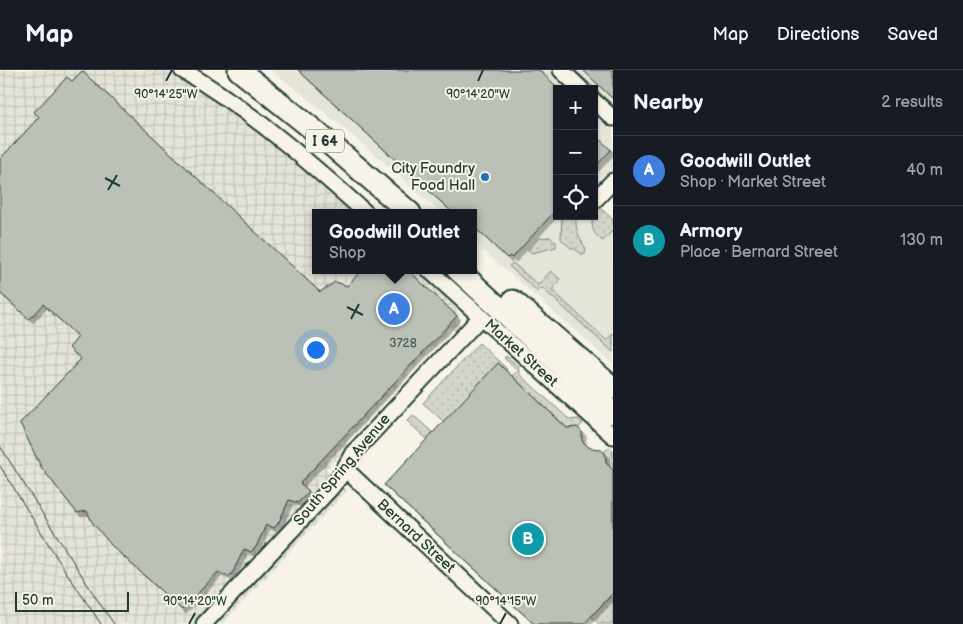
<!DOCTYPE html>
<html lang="en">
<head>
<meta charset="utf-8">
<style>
	body { margin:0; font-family:"Balsamiq Sans",sans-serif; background:#20242c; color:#f1f3f6 }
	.controls { position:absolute; right:15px; top:15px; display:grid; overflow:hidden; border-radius:0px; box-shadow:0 1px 4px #0004 }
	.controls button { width:45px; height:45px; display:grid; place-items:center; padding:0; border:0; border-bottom:1px solid #363941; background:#171b24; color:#f1f3f6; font:25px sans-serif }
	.scale { position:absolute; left:15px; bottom:12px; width:114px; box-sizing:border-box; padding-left:5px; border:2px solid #1f3d34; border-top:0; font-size:14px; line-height:18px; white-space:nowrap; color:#1f3d34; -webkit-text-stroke:4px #f7f3e8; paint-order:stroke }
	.you { position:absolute; left:315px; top:279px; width:18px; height:18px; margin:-12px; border:4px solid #fff; border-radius:50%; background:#1a73e8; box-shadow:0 0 0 8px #1a73e833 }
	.badge { display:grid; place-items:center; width:32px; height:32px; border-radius:50%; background:#2563eb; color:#fff; font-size:16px; font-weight:700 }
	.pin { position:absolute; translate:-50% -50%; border:2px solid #fff; box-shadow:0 1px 5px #0006 }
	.popup { position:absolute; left:312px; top:139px; width:165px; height:65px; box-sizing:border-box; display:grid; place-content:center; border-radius:0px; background:#171b24; filter:drop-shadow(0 1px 4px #0005); font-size:16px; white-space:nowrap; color:#9ea1a6 }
	.popup b { font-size:19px; color:#f1f3f6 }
	.popup::after { content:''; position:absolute; left:50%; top:100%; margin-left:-10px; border:10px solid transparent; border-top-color:#171b24 }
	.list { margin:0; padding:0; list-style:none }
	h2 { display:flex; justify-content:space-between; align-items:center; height:65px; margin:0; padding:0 20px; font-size:21px }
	h2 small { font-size:16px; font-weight:400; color:#9ea1a6 }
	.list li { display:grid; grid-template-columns:32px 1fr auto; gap:15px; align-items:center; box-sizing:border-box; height:70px; padding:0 20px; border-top:1px solid #363941 }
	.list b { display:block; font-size:19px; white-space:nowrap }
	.list p { margin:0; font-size:16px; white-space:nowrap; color:#9ea1a6 }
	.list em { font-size:16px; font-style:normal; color:#9ea1a6 }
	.icon { flex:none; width:28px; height:28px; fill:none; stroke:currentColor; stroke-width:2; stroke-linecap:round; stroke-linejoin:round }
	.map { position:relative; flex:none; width:613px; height:554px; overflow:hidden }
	header { display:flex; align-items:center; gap:30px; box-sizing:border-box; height:70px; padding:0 25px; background:#171b24; border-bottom:1px solid #363941 }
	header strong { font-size:24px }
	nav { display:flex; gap:28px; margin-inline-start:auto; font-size:18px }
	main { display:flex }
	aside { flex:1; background:#171b24 }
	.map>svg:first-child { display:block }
	.built { fill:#e5e4d9 }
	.industrial { fill:url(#industrial-grid) }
	.green { fill:url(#green-dots); stroke:#79897f }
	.building { fill:#bbc1b6; stroke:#1f3d34; filter:url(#shadow) }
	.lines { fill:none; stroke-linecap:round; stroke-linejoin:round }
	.minor-casing { stroke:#1f3d34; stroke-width:19 }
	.highway-casing { stroke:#1f3d34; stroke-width:25 }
	.minor { stroke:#f7f3e8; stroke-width:15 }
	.highway { stroke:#f7f3e8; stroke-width:21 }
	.tram { stroke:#1f3d34; stroke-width:1 }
	.ticks { fill:none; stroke:#1f3d34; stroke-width:2 }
	.poi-dot { fill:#1f6fb2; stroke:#f7f3e8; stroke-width:2 }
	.labels { text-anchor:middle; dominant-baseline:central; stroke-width:4; stroke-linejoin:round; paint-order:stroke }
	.number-label { font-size:12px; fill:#465e54 }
	.shield { fill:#f7f3e8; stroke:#60746a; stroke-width:1 }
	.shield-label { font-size:14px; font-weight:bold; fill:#1f3d34 }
	.poi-label { font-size:15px; fill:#1f3d34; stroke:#f7f3e8; text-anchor:end }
	.street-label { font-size:15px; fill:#1f3d34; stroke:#f7f3e8 }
	.ticks-label { font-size:12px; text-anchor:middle; fill:#1f3d34; stroke:#f7f3e8; stroke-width:4; stroke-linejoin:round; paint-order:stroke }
</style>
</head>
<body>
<header>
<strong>Map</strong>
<nav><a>Map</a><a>Directions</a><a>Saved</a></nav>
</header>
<main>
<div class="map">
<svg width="613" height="554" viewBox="0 0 613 554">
	<defs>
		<pattern id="industrial-grid" width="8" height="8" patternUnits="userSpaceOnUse" patternTransform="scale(1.25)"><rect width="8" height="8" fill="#e5e4d9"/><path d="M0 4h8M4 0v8" fill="none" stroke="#c4c4bb"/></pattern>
		<pattern id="green-dots" width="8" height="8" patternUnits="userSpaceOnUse" patternTransform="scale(1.25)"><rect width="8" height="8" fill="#d3d5ca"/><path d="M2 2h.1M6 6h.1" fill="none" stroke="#b5b8ae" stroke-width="1.8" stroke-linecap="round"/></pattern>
		<filter id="shadow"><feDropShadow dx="4" dy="4" stdDeviation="0" flood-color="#0004"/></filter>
	</defs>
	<rect width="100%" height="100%" fill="#f7f3e8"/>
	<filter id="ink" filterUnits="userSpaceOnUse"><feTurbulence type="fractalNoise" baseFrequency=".02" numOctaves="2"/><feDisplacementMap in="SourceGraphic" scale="10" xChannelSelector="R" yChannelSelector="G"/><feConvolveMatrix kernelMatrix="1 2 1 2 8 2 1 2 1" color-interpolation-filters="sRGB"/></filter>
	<g filter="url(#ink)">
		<path class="built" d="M271,0H613V99L594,119V19H557V146H594V137L613,154V294L473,171V143H441L372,82L322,40Z"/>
		<path class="industrial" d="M0,0H167L193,15L240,49L311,104L353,143H315V200H416L457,239L460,249V255L457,259L455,262L450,259L350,367L347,378L326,399L347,420L222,554H0Z"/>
		<path class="green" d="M572,0H575L613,35V38L594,20V19H592Z
			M600,138L605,142L613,150V163L611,162L603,171C594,165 590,157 593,146H594V144Z
			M562,146H576C575,159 579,168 586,179L585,184L583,185L573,178L572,179L561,169Z
			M550,167L556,172V177L532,183L528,180L539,168Z
			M513,193L538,215L551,201L560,209L552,220L606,270L613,264V282L542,218L538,222L509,196Z
			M479,273L507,299L444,352L423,333Z
			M506,286L518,296L519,304L570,350L578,349L583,353L578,359L570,361L512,306L517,300L504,288Z
			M413,345L433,363L427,369L407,351Z
			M609,377L613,381V400L602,390L605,383L604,382Z
			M610,527L613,530V554H599L591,546Z"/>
		<path class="building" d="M298,0H539L557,17V139L512,188L510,186L507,188L473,156V143H453Z
			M583,0H613V29Z
			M82,1L320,222L335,212L339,213L347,216L362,200H408L457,246L300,413L309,421L298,433L289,430L279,452L274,458L266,455L256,477L251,482L244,479L233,502L229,507L218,502L182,540L112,476L92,452L87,441L77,443L41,397L20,353L81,289L69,278L78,267L43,234L29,249L0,223V89L39,47L34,42L67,7L72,11Z
			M594,64L611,80L594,98Z
			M498,293L567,358L577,357L582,362V371L590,378L600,379L605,383L606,393L613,400V523L584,554H534L384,415Z"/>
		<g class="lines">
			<g class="minor-casing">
				<path id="minor" d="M182,0C249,39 308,91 366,143
					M561,0L581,19
					M594,31L613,48
					M594,131L613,111
					M429,200L613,366
					M344,398L510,554
					M204,554L330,419L339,408L353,383L481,247"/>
			</g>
			<g class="highway-casing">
				<path id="highway" d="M239,0L315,61L410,143
					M458,200L613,343
					M513,231L613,318"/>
			</g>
			<use href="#minor" class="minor"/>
			<use href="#highway" class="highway"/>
			<path class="tram" d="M0,376L98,531L114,554
				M0,396L64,499L101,554"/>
		</g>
	</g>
	<path class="ticks" d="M166,11L172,0M478,11L483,0M105,108L120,116M108,120L117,105M347,237L363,245M351,249L359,234M189,554L195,543M500,554L506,543"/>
	<circle class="poi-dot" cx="485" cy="107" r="5"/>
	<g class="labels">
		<g class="number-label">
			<text x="403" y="273">3728</text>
		</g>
		<rect class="shield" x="306" y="59.5" width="38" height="23" rx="4"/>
		<g class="shield-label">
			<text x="325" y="71">I 64</text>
		</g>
		<g class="poi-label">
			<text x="475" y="98">City Foundry<tspan x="475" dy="17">Food Hall</tspan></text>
		</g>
		<g class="street-label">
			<text transform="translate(521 283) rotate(42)">Market Street</text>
			<text transform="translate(342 400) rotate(-50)">South Spring Avenue</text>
			<text transform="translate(416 466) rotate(43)">Bernard Street</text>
		</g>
	</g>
	<g class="ticks-label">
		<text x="166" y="28">90°14'25"W</text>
		<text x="478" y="28">90°14'20"W</text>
		<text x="195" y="535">90°14'20"W</text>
		<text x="506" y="535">90°14'15"W</text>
	</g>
</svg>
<div class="controls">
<button>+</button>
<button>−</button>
<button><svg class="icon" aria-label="locate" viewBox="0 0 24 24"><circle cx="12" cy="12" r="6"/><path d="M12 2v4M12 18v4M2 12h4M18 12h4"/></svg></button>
</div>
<div class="scale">50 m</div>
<div class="you"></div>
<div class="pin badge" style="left:394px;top:239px;background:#3f7fe0">A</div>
<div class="popup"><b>Goodwill Outlet</b>Shop</div>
<div class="pin badge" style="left:528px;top:469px;background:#0f9aa8">B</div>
</div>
<aside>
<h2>Nearby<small>2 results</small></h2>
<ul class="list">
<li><span class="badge" style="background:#3f7fe0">A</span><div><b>Goodwill Outlet</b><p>Shop · Market Street</p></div><em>40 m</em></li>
<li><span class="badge" style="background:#0f9aa8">B</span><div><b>Armory</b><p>Place · Bernard Street</p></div><em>130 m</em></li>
</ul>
</aside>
</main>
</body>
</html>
